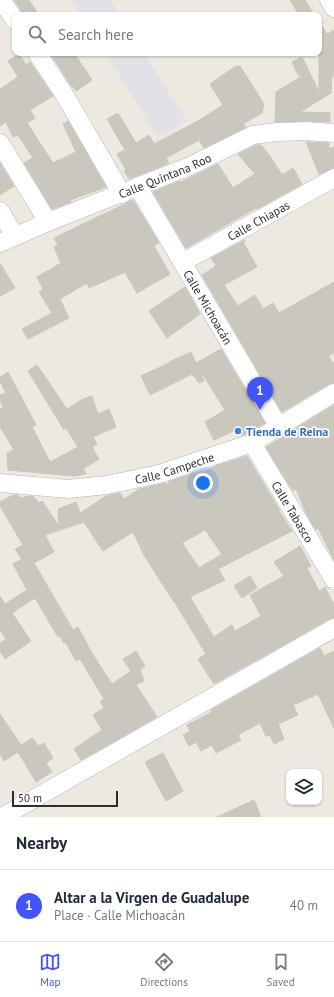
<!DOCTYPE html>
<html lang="en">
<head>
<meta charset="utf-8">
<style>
	body { margin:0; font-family:"PT Sans",sans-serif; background:#f6f6f7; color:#1f2937 }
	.controls { position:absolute; right:12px; bottom:12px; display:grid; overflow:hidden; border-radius:8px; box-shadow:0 1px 3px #0004 }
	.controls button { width:36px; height:36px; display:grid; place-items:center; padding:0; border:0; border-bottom:1px solid #e0e1e3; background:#fff; color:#1f2937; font:20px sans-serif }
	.scale { position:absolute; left:12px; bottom:10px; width:106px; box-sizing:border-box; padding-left:4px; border:2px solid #2d2d2d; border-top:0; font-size:11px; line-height:14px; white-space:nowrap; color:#2d2d2d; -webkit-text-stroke:3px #fff; paint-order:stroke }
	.you { position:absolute; left:203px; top:483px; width:14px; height:14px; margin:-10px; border:3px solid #fff; border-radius:50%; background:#1a73e8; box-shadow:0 0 0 6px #1a73e833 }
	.badge { display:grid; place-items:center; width:26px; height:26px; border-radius:50%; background:#4155fb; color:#fff; font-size:13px; font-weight:700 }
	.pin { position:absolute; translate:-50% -33px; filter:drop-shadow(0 1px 2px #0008) }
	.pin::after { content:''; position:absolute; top:21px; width:14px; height:12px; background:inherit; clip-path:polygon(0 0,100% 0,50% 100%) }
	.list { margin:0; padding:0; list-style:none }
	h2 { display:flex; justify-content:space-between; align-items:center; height:52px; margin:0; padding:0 16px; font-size:17px }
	h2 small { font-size:13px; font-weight:400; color:#747a83 }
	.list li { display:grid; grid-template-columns:26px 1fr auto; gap:12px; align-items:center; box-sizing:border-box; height:72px; padding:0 16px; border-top:1px solid #e0e1e3 }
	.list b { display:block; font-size:15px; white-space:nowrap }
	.list p { margin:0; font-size:13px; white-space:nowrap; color:#747a83 }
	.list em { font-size:13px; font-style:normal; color:#747a83 }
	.icon { flex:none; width:22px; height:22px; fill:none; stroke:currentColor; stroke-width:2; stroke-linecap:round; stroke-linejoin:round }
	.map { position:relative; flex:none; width:334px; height:817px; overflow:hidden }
	.search { position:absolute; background:#fff; box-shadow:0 1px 3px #0004; left:12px; right:12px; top:12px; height:44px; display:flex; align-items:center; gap:10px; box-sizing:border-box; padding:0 14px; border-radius:8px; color:#747a83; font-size:15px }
	.sheet { height:124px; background:#fff }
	nav { display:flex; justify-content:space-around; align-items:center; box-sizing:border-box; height:56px; border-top:1px solid #e0e1e3; background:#fff; font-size:11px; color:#747a83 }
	nav a { display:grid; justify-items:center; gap:2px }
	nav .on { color:#4155fb }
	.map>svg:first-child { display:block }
	.industrial { fill:#e3e0e7 }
	.building { fill:#cac7be; stroke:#cac6b9; fill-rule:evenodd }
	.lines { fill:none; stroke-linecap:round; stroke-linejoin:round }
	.minor-casing { stroke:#b3b5c0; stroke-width:19 }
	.minor { stroke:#fff; stroke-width:18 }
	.shop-dot { fill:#3f7fe0; stroke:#fff; stroke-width:1.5 }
	.labels { text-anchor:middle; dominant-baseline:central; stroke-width:3.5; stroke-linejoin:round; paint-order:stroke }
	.street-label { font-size:12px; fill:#2d2d2d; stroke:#fff }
	.shop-label { font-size:12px; font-weight:bold; fill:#366cbe; stroke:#fff; text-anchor:start }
</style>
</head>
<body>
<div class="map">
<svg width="334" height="817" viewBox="0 0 334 817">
	<rect width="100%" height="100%" fill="#eee9e0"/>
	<path class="industrial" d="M72,0H111L120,15H81Z
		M105,53H144L187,121L158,137Z"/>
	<path class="building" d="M14,0H29L39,15H24Z
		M290,0H305L314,15H299Z
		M319,22L327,34L334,30V78L332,74L331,93L300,112L330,113V122L306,121L275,122L276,92L302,76L298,75L292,62L302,57L319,92Z
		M50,53H74L92,80L76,91L73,86L72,87Z
		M19,54L26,65L30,62L53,96L30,110L35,118L27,123L53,163L76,152L63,124L68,121L106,187L70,200L71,202L52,209L24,163L33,158L18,135L13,137L6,122L0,126V89L18,77L8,61Z
		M236,66H240L264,104L262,113L243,124L246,127L204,148L199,140L166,158L169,163L129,179L124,171L126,170L117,154L125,150L107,119L118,113L136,143L149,135L154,144L198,121L223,105L210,84Z
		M306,142L329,143V149L334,147V168L319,174Z
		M256,145H261L270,156L282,175L293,168L302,184L257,209L256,208L186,248L153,192L180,181L181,182L218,164L233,188L255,174L238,154Z
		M0,163L14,186L0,195Z
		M133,200L159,243L154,246L170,274L137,293L125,272L89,288L87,283L60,299L69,318L28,339L22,329L52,313L39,292L43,289L37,277L61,263L54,247L58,245L54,238Z
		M245,240V241L243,242L257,267L224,285L238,306L255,295L263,309L273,303L279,313L334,282V353L328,356L334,364V383L329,384L282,412L202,275L216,266L211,258Z
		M0,263L15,288L0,296Z
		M185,287L200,314L167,338L149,311Z
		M221,349L265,423L248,433L242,435L238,429L214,440L205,422L225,410L198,367L204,381L199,383L192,374L150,395L141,376L169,363V362L191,352L196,363Z
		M37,365L67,409L83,399L92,396L98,414L109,409L116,427L93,437L97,444L92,447L99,459L83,469L86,474L75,476L8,470L7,453L14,450L0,427V409L3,407L0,400V395L6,393L0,381V377L8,372L36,425L32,427L50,462L78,447L66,428L64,430L28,371Z
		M334,405V560L318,528L316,530L307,515L296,489L293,491L266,447Z
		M247,456L280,511H279L292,531L218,569L225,580L190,597L214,637L232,625L235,631L261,616L250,595L284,576L274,562L300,546L311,566L307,568L319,591L325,587L334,605V618L329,619L214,684L198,659L206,654L174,601V602L145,557L133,532L103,551L84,522L45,535L54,552L34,563L73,630L78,627L93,655L112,684L131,671L123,659L136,651L145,666L140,670L144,681L136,685L157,717L81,760L74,749L102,730L93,715L104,708L100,701L104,699L80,659L76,661L66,643H64L60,636L58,637L35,598L12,613L31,641L5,659L0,651V643L6,639L0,630V596L5,604L27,590L13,564L22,559L15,549L23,545L0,506V502L13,495H18L21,498L29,496H33L39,503L42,501L59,526L58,509L76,502L80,513L106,496L120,493L124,499L139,489L166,483L167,484L170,481L202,471V472L216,466ZM205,530L222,554L199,568L182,543Z
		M250,576L257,588L242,598L234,586Z
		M320,648L324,656L334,651V728L318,694L293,705L298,715L278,724L284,739L274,744L270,735L266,736L260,723L238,735L241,740L216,753L212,745L201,751L196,742L189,746L183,735L190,731L187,725L212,712L211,710Z
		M0,714L21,745L33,738L38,746L44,743L53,758L46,763L52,772L36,782L18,752L4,761L0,754Z
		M163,753L183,791L166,801L145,762Z
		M254,800L261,817H217Z"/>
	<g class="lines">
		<g class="minor-casing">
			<g id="minor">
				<path d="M1,0L15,20"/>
				<path d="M329,0L334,8"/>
				<path d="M37,53L64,94L122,194"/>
				<path d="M0,143L48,222"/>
				<path id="s1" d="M138,187L279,427"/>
				<path d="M0,211L15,236"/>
				<path id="s2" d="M0,243L48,222L190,166L253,135L277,132L306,131L334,133"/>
				<path id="s3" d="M183,262L334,178"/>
				<path id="s4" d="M252,443L334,580"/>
				<path id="s5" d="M0,483L68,489L107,485L159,474L252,443L334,393"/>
				<path d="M2,817L334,628"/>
			</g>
		</g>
		<use href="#minor" class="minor"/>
	</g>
	<circle class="shop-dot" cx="238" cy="431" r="4"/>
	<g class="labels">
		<g class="street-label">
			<text stroke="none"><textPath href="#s2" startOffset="178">Calle Quintana Roo</textPath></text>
			<text stroke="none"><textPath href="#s3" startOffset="86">Calle Chiapas</textPath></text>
			<text stroke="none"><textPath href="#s1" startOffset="139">Calle Michoacán</textPath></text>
			<text stroke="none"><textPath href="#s5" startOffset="177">Calle Campeche</textPath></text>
			<text stroke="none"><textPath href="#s4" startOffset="80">Calle Tabasco</textPath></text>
		</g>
		<g class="shop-label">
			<text x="246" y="431">Tienda de Reina</text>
		</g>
	</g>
</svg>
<div class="controls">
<button><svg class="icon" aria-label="layers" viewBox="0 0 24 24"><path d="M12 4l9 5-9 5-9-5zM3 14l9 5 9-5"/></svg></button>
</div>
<div class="scale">50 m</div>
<div class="you"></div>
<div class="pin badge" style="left:260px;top:410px">1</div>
<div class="search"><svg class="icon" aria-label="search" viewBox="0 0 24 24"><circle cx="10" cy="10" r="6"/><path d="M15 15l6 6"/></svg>Search here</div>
</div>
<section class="sheet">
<h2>Nearby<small></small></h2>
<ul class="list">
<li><span class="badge">1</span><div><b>Altar a la Virgen de Guadalupe</b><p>Place · Calle Michoacán</p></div><em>40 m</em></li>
</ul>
</section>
<nav>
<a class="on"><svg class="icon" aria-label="map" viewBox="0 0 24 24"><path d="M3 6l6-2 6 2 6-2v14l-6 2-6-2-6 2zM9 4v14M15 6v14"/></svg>Map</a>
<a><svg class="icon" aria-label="directions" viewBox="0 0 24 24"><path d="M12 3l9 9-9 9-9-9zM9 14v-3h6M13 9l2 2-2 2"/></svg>Directions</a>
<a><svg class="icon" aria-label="saved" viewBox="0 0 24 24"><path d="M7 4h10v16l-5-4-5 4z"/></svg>Saved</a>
</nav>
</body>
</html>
